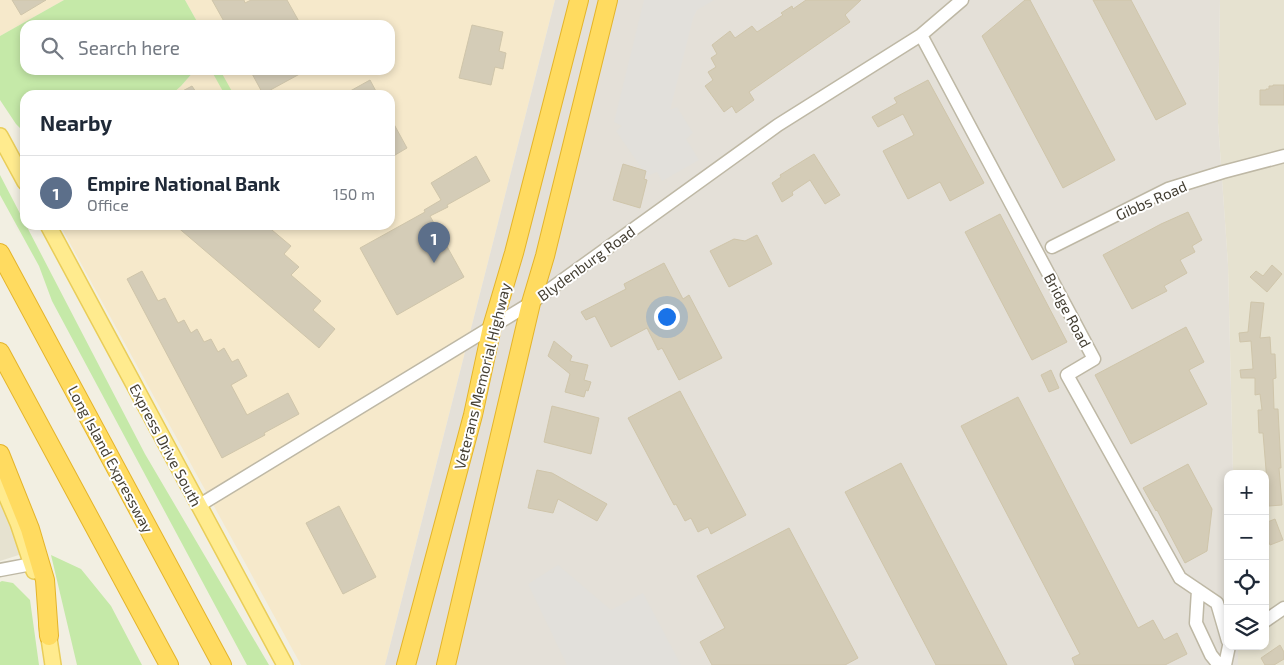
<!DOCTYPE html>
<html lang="en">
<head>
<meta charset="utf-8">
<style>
	body { margin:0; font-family:"Exo 2",sans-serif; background:#f2f2f3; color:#1f2937 }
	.controls { position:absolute; right:15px; bottom:15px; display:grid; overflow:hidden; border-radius:10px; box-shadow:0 2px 8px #0003 }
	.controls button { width:45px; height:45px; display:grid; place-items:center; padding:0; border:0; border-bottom:1px solid #e0e1e3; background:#fff; color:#1f2937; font:25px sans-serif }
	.you { position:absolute; left:666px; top:316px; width:18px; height:18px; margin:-12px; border:4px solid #fff; border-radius:50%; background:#1a73e8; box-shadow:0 0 0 8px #1a73e833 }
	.badge { display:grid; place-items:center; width:32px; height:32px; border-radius:50%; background:#ff4b0c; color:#fff; font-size:16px; font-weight:700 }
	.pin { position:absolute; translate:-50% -41px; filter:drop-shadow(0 1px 2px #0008) }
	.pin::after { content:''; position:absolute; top:26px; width:18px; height:15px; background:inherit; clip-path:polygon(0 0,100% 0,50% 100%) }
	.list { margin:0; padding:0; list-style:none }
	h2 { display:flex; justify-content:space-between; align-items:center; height:65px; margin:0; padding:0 20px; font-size:21px }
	h2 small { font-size:16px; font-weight:400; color:#747a83 }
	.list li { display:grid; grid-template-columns:32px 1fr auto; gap:15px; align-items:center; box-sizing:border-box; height:75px; padding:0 20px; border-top:1px solid #e0e1e3 }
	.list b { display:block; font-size:19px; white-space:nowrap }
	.list p { margin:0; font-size:16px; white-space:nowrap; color:#747a83 }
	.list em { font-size:16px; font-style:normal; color:#747a83 }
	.icon { flex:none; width:28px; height:28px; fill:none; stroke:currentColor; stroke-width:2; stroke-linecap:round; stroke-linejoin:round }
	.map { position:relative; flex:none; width:1284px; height:665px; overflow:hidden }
	.search { position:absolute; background:#fff; box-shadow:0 2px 8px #0003; left:20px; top:20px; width:375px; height:55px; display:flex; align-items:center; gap:12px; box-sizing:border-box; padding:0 18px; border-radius:15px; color:#747a83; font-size:19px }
	.panel { position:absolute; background:#fff; box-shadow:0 2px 8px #0003; left:20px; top:90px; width:375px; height:140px; border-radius:15px }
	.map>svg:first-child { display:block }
	.residential { fill:#e6e2d0 }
	.commercial { fill:#f6e9cb }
	.industrial { fill:#e4e0d8 }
	.green { fill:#c5e9a8 }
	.parking { fill:#e2e0db }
	.building { fill:#d4ccb7; stroke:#cfc5aa }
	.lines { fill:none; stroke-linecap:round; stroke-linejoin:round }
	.minor-casing { stroke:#beb8a5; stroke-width:15 }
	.major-casing { stroke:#e9cd59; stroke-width:18 }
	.highway-casing { stroke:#e4b42a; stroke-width:20 }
	.minor { stroke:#fff; stroke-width:12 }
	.major { stroke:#ffeb8e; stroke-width:15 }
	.highway { stroke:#ffdb60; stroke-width:18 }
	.labels { text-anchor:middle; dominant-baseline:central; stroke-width:4; stroke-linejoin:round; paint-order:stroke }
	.street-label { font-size:15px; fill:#443f33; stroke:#fff }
</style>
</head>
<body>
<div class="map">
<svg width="1284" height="665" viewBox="0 0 1284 665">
	<rect width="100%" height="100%" fill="#f2efe2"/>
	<path class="residential" d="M1220,0H1284V665H1238V646H1265V474H1233L1228,264L1218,122Z
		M0,500L28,552L0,561Z"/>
	<path class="commercial" d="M0,0H64L0,36Z
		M185,0H555L385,665H301L60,225H390V95H171L181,86L195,70H390V25H199Z"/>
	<path class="industrial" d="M555,0H1220L1218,122L1228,264L1233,474H1228V646H1238V665H385Z"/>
	<path class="green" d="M64,0H185L199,25H25V70H195L181,86L171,95H25V133L16,124L0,100V36Z
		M211,70H220L234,95H225Z
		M0,175L145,454L269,665H247L52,301L39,266L0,195Z
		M51,555L81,569L111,606L142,665H77Z
		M2,581L13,583L30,600L39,665H0V582Z"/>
	<path class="parking" d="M644,0H714L697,10L693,18L670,110L677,107L693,133L686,139L699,160L662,181L657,172L647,176L616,131L622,126L614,122Z
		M558,565L611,610L643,593L681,665H567L528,584Z"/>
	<path class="building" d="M12,0H46L21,15Z
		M212,0H244L245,3L251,0H287L301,25H226Z
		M806,0H861L845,15L850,22L749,92L754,100L736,113L732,106L724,112L705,86L713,80L708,72L716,67L711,58L717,54L712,45L730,31L735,38L752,26L757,32L783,15L781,13L792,6L793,9Z
		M1025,0H1030L1115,160L1063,188L982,36Z
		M1093,0H1131L1186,104L1156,120Z
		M472,25L503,32L499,51L506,53L503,69L495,67L491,85L459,78Z
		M250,70H307L263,94Z
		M370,80L378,95H343Z
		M928,80L984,183L950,201L940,182L908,199L883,151L914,135L903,114L878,127L872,117L897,103L894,98Z
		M1273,85H1284V105H1260V90H1266V89H1269V86H1273Z
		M192,86L198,95H175Z
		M390,117L407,148L390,158Z
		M814,154L840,195L825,204L810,180L792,192L793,195L782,202L772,183L781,177L780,175Z
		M476,156L490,181L447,205L448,207L430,216L464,277L397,315L360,248L425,212L424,210L441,200L431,183Z
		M623,164L646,171L644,179L647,180L640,208L613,200Z
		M1188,212L1202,240L1192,246L1195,252L1180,260L1187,273L1164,286L1167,291L1132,309L1103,255L1161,224Z
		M1000,214L1067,342L1032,360L965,232Z
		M175,225H266L291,246L284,254L299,267L291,275L321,301L313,310L335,329L319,348Z
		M757,235L772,264L729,287L710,251L734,239L745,241Z
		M664,263L683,299L689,295L722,358L679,380L662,348L658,350L647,328L611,347L595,316L586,320L581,312L626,289L624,284Z
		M1272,265L1282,274L1267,292L1250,277L1256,271L1263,276Z
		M142,271L158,301L165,298L178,323L184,320L191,333L197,329L204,342L211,339L218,352L224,348L232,362L238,359L247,376L231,385L247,415L288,393L299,414L264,433L265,435L222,458L127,279Z
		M1251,302L1264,303L1260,338L1270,337L1271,354H1275L1276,378L1273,379L1274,409H1278L1281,468H1279L1282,505L1269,506L1263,433H1259L1258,410H1262L1260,394L1255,395V378H1241L1240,370L1253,369L1251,341L1240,342L1239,333L1248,332Z
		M1186,327L1204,362L1189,370L1207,404L1131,444L1095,375Z
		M554,341L572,356L570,361L588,365L584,380L591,382L588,391L586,390L584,397L565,392L570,374L548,356Z
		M1051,370L1059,388L1049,392L1041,375Z
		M680,391L746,515L711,534L708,527L698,532L691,518L685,521L676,504L674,505L628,418Z
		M1018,397L1138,628L1153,620L1164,640L1177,633L1187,654L1165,665H1075L1072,658L1080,654L961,426Z
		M552,406L599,418L591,454L544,442Z
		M901,463L1007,665H936L845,492Z
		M1188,464L1212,509L1207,551L1185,563L1157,510L1156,511L1143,488Z
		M537,470L552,473L607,504L597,521L558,499L553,513L528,508Z
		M339,506L376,577L343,594L306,523Z
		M1275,519L1283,540L1270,545L1265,532V523Z
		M789,528L858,658L845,665H712L700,642L725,628L697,576Z
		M1280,645L1284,652V659L1274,665H1265L1261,658Z"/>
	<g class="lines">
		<g class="minor-casing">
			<path id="minor" d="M921,35L1094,359L1067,375L1180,578L1217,603L1228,641
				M1052,247L1168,189L1223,172L1284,156
				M198,506L531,303L778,125L921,35L962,0
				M0,570L32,564
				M1198,590L1196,623L1211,655L1219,665
				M1265,621L1284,608
				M1225,665L1229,646"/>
		</g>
		<g class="major-casing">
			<path id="major" d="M0,136L25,182
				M48,225L285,665
				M0,481L18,523L34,571
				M47,625L53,665"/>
		</g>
		<g class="highway-casing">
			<path id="highway" d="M0,253L222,665
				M0,352L169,665
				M0,454L30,529L45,580L49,636
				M406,665L473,415L492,327L514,253L579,0
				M446,665L531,303L545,256L608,0"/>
		</g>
		<use href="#minor" class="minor"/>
		<use href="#major" class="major"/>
		<use href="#highway" class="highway"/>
	</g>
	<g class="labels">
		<g class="street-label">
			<text transform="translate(1151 200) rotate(-24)">Gibbs Road</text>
			<text transform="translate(586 263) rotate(-36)">Blydenburg Road</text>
			<text transform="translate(1068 310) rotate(62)">Bridge Road</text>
			<text transform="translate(482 376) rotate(-76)">Veterans Memorial Highway</text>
			<text transform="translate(166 445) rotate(62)">Express Drive South</text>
			<text transform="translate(111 459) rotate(62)">Long Island Expressway</text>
		</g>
	</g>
</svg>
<div class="controls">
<button>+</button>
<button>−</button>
<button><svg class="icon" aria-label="locate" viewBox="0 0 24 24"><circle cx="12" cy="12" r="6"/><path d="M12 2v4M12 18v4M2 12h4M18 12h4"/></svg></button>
<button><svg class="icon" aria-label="layers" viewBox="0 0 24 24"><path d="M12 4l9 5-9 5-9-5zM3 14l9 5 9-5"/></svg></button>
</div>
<div class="you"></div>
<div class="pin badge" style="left:434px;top:263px;background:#5c6f8a">1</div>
<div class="search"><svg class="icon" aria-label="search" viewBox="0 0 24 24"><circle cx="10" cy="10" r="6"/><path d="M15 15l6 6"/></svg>Search here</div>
<section class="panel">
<h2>Nearby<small></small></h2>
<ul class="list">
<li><span class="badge" style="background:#5c6f8a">1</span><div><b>Empire National Bank</b><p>Office</p></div><em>150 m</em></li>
</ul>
</section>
</div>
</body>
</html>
